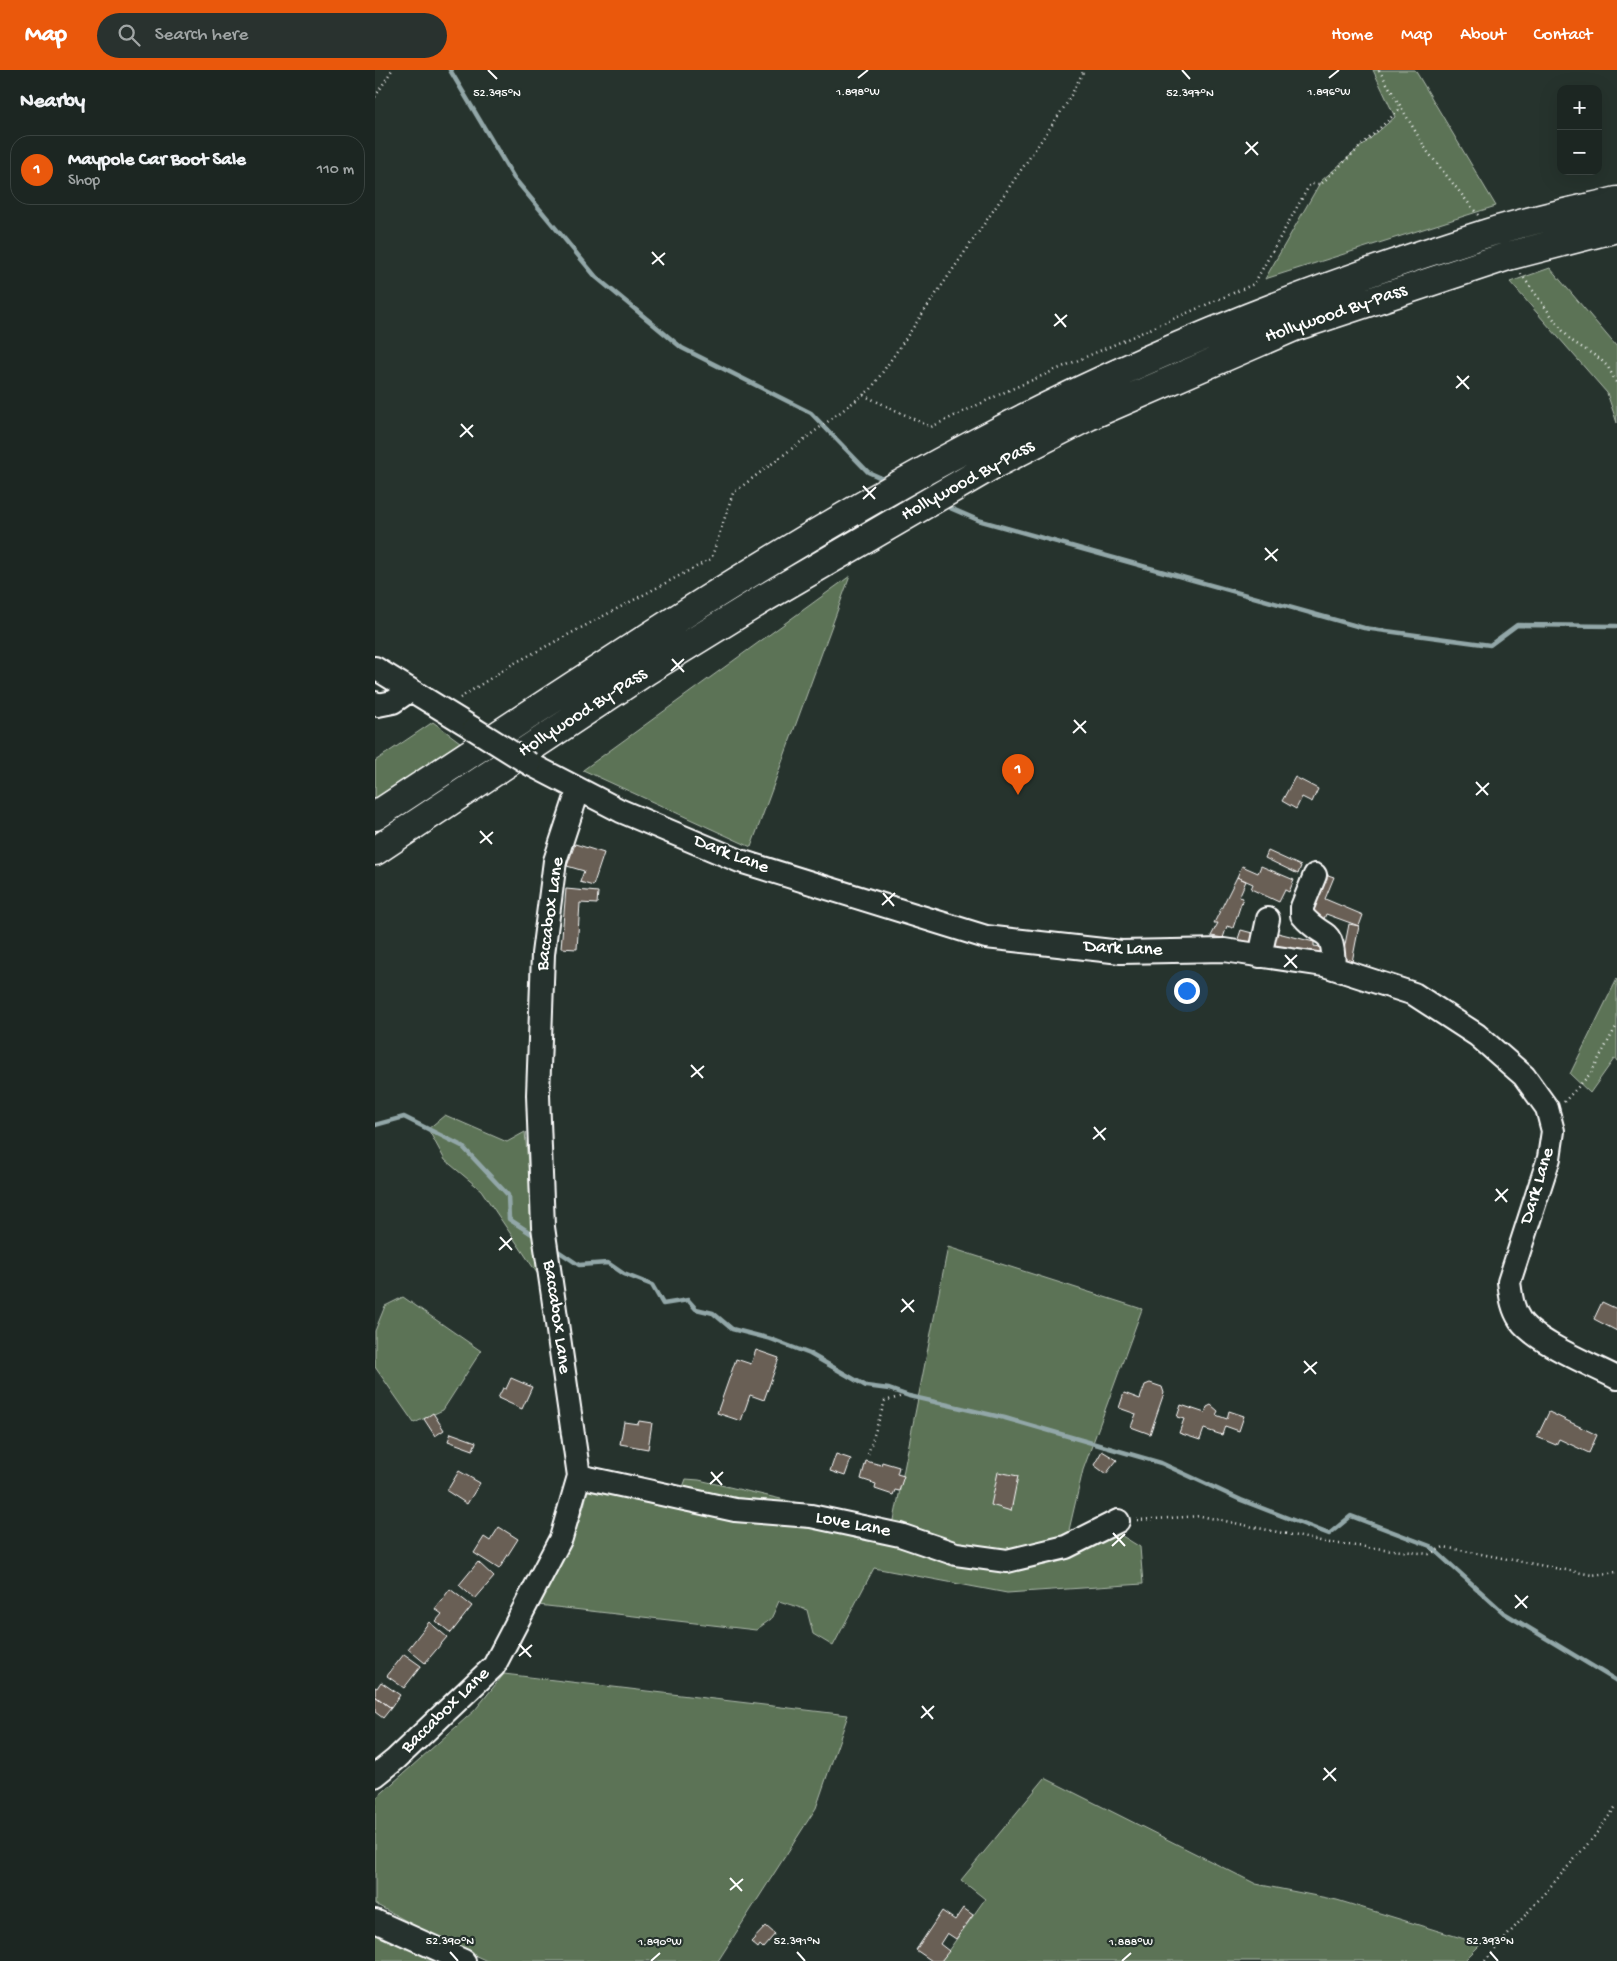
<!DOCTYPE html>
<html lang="en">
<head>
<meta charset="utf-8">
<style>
	body { margin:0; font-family:"Gochi Hand",sans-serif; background:#29322f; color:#f1f3f6 }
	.controls { position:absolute; right:15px; top:15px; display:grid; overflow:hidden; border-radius:10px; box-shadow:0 5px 20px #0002 }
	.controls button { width:45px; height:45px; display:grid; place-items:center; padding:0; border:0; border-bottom:1px solid #3a4340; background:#1c2622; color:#f1f3f6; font:25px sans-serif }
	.you { position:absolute; left:811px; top:920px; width:18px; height:18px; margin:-12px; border:4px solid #fff; border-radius:50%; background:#1a73e8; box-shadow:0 0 0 8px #1a73e833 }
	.badge { display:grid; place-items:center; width:32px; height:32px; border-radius:50%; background:#ea580c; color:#fff; font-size:16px; font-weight:700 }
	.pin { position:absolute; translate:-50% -41px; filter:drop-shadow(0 1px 2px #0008) }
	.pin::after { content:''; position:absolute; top:26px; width:18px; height:15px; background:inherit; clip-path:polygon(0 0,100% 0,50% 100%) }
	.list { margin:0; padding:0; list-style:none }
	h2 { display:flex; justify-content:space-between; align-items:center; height:65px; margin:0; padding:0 20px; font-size:21px }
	h2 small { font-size:16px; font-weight:400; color:#a0a5a5 }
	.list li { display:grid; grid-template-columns:32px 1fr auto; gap:15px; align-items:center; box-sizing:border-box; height:70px; margin:0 10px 10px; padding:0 10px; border:1px solid #3a4340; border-radius:20px }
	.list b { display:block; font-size:19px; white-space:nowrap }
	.list p { margin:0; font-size:16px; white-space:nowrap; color:#a0a5a5 }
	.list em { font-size:16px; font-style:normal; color:#a0a5a5 }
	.icon { flex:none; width:28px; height:28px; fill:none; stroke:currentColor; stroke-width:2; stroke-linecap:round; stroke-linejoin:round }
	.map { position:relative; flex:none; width:1242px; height:1891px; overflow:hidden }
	header { display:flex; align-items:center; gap:30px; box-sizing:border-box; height:70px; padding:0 25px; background:#ea580c; color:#fff }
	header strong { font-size:24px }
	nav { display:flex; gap:28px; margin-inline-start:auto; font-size:18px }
	.search { width:350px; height:45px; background:#29322f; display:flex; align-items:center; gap:12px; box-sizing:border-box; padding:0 18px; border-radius:28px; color:#a0a5a5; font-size:19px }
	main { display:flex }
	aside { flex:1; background:#1c2622 }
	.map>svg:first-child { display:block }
	.green { fill:#5b7357; stroke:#adb9ab }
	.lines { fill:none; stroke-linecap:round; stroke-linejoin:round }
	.stream { stroke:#92a7a8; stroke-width:4.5 }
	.building { fill:#695e54; stroke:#fff }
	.minor-casing { stroke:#fff; stroke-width:26 }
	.highway-casing { stroke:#fff; stroke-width:31 }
	.path { stroke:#fff; stroke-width:2.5; stroke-dasharray:1 4; stroke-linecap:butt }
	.minor { stroke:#26332d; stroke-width:22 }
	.highway { stroke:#26332d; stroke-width:28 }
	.minor-bridge-casing { stroke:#fff; stroke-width:26; stroke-linecap:butt }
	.minor-bridge { stroke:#26332d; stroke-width:22 }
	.ticks { fill:none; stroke:#fff; stroke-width:2 }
	.labels { text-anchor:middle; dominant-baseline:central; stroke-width:4.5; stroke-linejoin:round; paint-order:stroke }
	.street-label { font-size:19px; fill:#fff; stroke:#26332d }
	.ticks-label { font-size:12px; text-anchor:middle; fill:#fff; stroke:#26332d; stroke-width:4.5; stroke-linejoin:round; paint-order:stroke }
</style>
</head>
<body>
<header>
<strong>Map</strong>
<div class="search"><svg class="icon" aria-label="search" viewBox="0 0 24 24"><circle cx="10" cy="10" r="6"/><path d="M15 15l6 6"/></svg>Search here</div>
<nav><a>Home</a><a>Map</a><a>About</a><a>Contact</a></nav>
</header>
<main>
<aside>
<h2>Nearby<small></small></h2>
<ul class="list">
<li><span class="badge">1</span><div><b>Maypole Car Boot Sale</b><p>Shop</p></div><em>110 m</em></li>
</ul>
</aside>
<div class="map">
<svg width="1242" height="1891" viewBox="0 0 1242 1891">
	<rect width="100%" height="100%" fill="#26332d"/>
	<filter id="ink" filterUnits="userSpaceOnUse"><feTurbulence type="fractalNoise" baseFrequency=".02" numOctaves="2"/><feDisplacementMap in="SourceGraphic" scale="10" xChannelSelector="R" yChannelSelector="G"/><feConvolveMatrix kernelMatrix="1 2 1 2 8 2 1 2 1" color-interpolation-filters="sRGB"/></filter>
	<g filter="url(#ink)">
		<path class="green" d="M998,0H1040L1121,136L890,209L946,111L1020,47Z
			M1175,198L1242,277V353L1232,323L1135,212Z
			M475,506L376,777L208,700Z
			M58,652L85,672L0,729V691Z
			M1242,909V991L1239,989L1215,1023L1195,1004Z
			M70,1045L132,1072L150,1062L164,1206L106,1120L70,1090L53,1059Z
			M573,1177L767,1239L708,1400L694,1460L744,1464L765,1477L768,1514L632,1523L499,1498L458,1576L438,1564L432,1540L404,1531L396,1549L381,1560L163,1535C182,1495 211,1453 214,1408L304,1428L311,1409L324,1410L518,1455Z
			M28,1227L106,1281L68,1340L39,1353L0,1297V1261L10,1236Z
			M129,1604L473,1645L441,1738L343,1891H112L61,1867L0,1834V1729L100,1640Z
			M670,1708L881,1814L962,1830L1106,1874L1089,1891H566L610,1829L586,1810Z
			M0,1864L65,1891H0Z"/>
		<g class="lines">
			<path class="stream" d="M75,0L139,108L221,207L307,278L436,343L493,402L513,411
				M568,435L603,450L989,558L1115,575L1142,555L1242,556
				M0,1055L29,1047L87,1076L133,1125L134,1149L163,1168
				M180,1179L204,1195L233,1193L249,1204L277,1215L288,1234L313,1230L321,1239L338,1243L357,1259L396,1269L435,1284L491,1316L514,1319L534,1326L630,1348L786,1393L866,1430L954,1464L976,1446L1055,1476L1129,1543L1242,1611"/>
		</g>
		<path class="building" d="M920,707L943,719L937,732L927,727L921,739L907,731Z
			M200,774L229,783L218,816L205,812L209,801L192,796Z
			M893,781L926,796L923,804L890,788Z
			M867,796L883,803L886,796L919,810L914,822L910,820L904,832L876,819L878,814L862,807Z
			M950,804L959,807L950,829L988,845L984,856L951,844L949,849L934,842Z
			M862,807L871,811L864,827L868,828L858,858L852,856L848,868L836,866L843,853H839Z
			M191,819L223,822L222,834L205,833L202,879L186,878Z
			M974,854L984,856L976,897L966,895Z
			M866,860L885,865L882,876L862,872Z
			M899,862L939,872V876L952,878L950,892L894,879Z
			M1227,1232L1242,1239V1261L1219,1249Z
			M381,1280L404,1288L389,1330L375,1325L366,1351L342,1343L361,1289L376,1294Z
			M136,1308L157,1317L147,1339L123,1328L128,1318L131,1319Z
			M775,1313L787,1317L789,1323L775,1364L756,1357L761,1344L744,1338L749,1323L765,1329L770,1315Z
			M806,1335L830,1343L832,1337L836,1335L843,1341L841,1345L852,1349L854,1341L869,1346L864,1361L850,1356L847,1365L829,1359L825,1370L804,1363L809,1349L802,1347Z
			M1174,1342L1222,1365L1214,1383L1184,1369L1181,1375L1162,1367Z
			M58,1343L69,1360L60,1366L49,1349Z
			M264,1351L277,1353L273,1379L245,1374L249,1352L263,1354Z
			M76,1363L101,1372L98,1380L73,1371Z
			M727,1381L742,1390L731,1404L719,1395Z
			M461,1384L476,1389L470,1406L455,1401Z
			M491,1391L506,1395L507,1392L524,1397L522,1404L529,1406L524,1421L520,1420L518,1425L500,1419L501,1414L486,1409Z
			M84,1401L105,1413L92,1434L72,1421Z
			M623,1402L643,1406L636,1441L616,1435Z
			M124,1457L143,1469L124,1499L99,1483L109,1467L115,1471Z
			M103,1492L119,1507L100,1529L84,1515Z
			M75,1519L97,1536L76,1563L61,1551L67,1544L60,1539Z
			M54,1552L72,1567L50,1593L33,1579Z
			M29,1584L46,1596L29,1618L12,1606Z
			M6,1612L25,1625L16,1638L0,1626V1617L2,1618Z
			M0,1626L16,1638L8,1648L0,1642Z
			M588,1838L598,1845L581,1869L572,1863L565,1874L574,1881L566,1891H557L541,1880L567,1841L580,1850Z
			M391,1856L400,1864L388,1878L385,1875L383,1878L376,1872Z"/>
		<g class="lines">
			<g class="minor-casing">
				<path id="minor" d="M0,598L99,659
					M0,633L3,635L18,632L34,621
					M155,694L246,741L365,791L611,867L746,882L849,880L949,895L1039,924L1102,965L1149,1006L1172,1038L1178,1061L1174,1088L1134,1212C1136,1226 1137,1238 1145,1250C1160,1272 1217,1295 1242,1308
					M940,805L927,837V845C949,872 958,853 959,898
					M885,886L893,849
					M204,1406L360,1440L436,1446L525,1465L581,1484L632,1491L691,1477L743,1451
					M0,1706L21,1689L119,1596L186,1468L204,1406L168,1157L163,1025L168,884L180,791L203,721
					M0,1851L89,1891"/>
			</g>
			<g class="highway-casing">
				<path id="highway" d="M0,746C197,617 393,483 601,373C764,286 937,218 1113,163C1155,150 1199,141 1242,131
					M0,781L271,601L391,527L616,396L714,346L919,257L1133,186L1242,158"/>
			</g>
			<path class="path" d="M1004,0L1052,81L1103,145
				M0,27L17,0
				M1146,204L1186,259L1197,271L1225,289L1233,297L1242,314
				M488,325L496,319L692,33L709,0
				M85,628L136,595L336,489L358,423L488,325L556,357L632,321L879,214L935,114H946L1026,38
				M1189,1032L1216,1003L1242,955
				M493,1384L510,1331L528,1326
				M762,1450L826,1446L955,1473L1054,1484L1069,1477L1217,1505L1242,1502
				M1110,1891L1218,1768L1242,1735"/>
			<use href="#minor" class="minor"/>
			<use href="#highway" class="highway"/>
			<g class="minor-bridge-casing">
				<path id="minor-bridge" d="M99,659L155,694"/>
			</g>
			<use href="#minor-bridge" class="minor-bridge"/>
		</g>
	</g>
	<path class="ticks" d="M113,0L122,9M807,0L815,9M483,8L493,0M954,8L964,0M871,72L883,85M870,84L883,72M277,182L289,195M277,194L290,183M680,244L691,257M679,256L692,245M1082,306L1094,319M1081,318L1094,306M86,354L98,367M85,367L98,355M488,416L500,429M488,429L501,417M890,478L902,491M890,490L903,479M297,589L309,602M296,601L309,589M699,650L711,663M698,663L711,651M1101,712L1113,725M1101,725L1114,713M105,761L117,774M105,773L118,762M508,823L519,836M507,835L520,823M910,885L922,898M909,897L922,885M316,995L328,1008M316,1007L329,996M719,1057L730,1070M718,1069L731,1058M1121,1119L1132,1132M1120,1131L1133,1119M125,1167L137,1180M124,1180L137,1168M527,1229L539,1242M526,1242L539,1230M929,1291L941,1304M929,1303L942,1292M336,1402L347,1415M335,1414L348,1402M738,1463L750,1476M737,1476L750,1464M1140,1525L1152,1538M1140,1538L1153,1526M144,1574L156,1587M144,1586L157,1575M547,1636L558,1649M546,1648L559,1636M949,1698L961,1711M948,1710L961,1698M355,1808L367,1821M355,1820L368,1809M75,1882L83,1891M422,1882L430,1891M1115,1882L1123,1891M276,1891L285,1883M747,1891L756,1883"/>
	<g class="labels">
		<g class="street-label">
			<text transform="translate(961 244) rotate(-19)">Hollywood By-Pass</text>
			<text transform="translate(593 411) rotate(-29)">Hollywood By-Pass</text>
			<text transform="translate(208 643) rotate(-33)">Hollywood By-Pass</text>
			<text transform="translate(356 785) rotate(21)">Dark Lane</text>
			<text transform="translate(176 844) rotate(-82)">Baccabox Lane</text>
			<text transform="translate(748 879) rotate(3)">Dark Lane</text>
			<text transform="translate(1163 1116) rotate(-73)">Dark Lane</text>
			<text transform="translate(181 1247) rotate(82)">Baccabox Lane</text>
			<text transform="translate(478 1455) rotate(11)">Love Lane</text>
			<text transform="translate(71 1641) rotate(-44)">Baccabox Lane</text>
		</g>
	</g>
	<g class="ticks-label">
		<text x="954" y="25">1.896°W</text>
		<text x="483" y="25">1.898°W</text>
		<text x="122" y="26">52.395°N</text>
		<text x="815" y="26">52.397°N</text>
		<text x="75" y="1874">52.390°N</text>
		<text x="422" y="1874">52.391°N</text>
		<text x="1115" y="1874">52.393°N</text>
		<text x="285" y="1875">1.890°W</text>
		<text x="756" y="1875">1.888°W</text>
	</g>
</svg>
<div class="controls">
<button>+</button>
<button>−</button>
</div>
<div class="you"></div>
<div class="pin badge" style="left:643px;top:725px">1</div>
</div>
</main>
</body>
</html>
